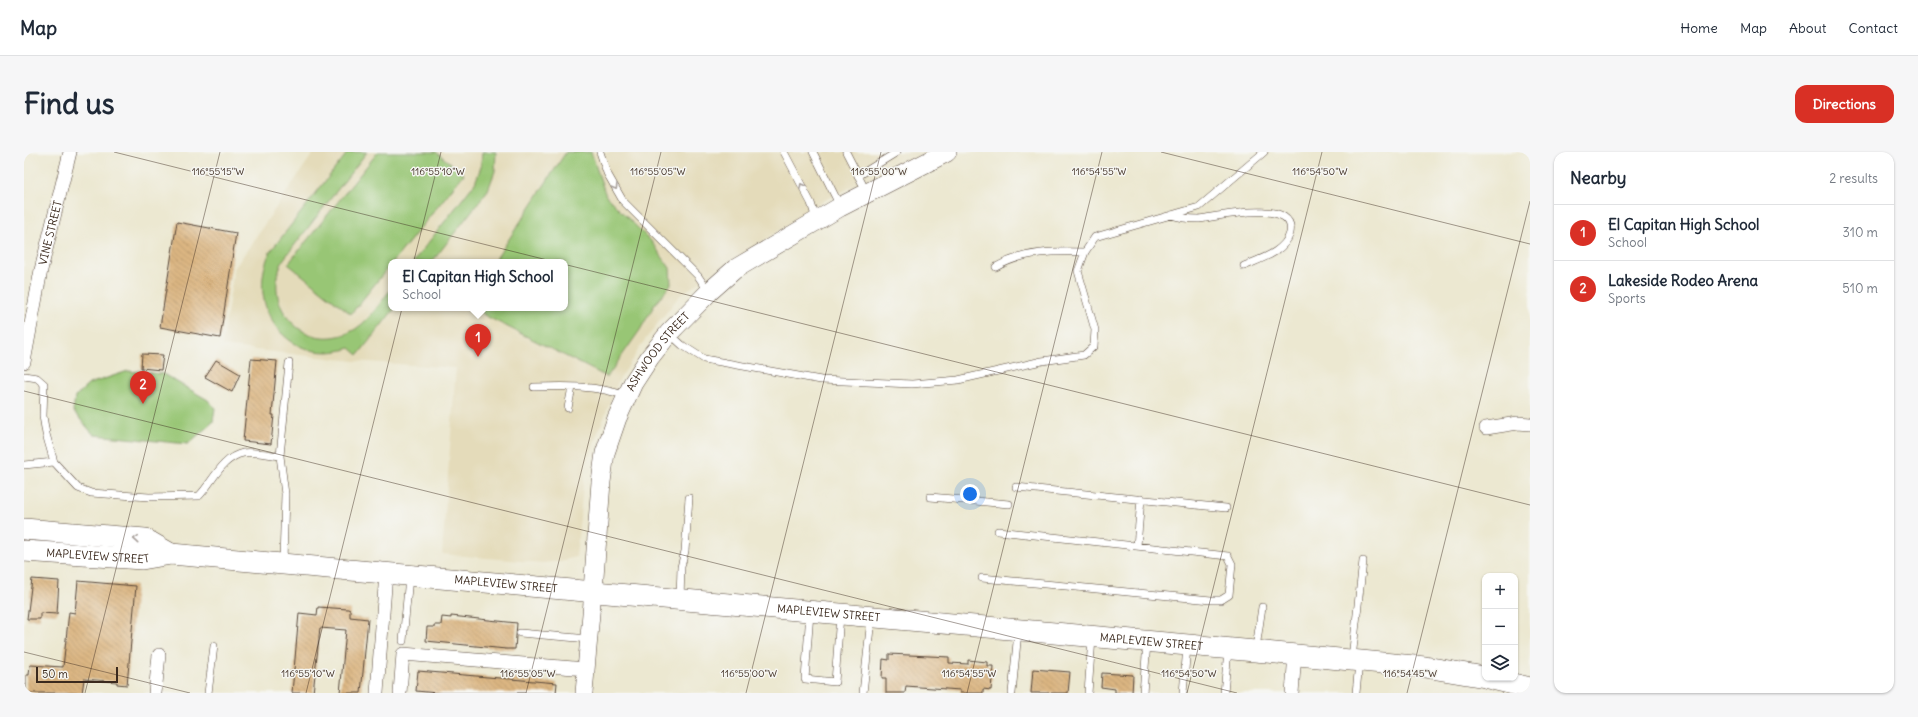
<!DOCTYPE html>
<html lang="en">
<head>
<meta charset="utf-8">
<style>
	body { margin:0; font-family:Delius,sans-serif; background:#f6f6f7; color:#1f2937 }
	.controls { position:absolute; right:12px; bottom:12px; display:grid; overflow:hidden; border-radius:8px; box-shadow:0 1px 3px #0004 }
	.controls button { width:36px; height:36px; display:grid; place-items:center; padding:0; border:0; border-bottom:1px solid #e0e1e3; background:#fff; color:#1f2937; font:20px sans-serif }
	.scale { position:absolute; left:12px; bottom:10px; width:82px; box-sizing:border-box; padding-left:4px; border:2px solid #3b2a1e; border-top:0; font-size:11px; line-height:14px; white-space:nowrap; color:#3b2a1e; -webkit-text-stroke:3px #f6f6f2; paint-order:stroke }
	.you { position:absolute; left:946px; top:342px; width:14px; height:14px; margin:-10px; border:3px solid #fff; border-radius:50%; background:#1a73e8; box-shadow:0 0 0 6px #1a73e833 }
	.badge { display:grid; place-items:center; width:26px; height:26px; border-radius:50%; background:#d93025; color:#fff; font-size:13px; font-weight:700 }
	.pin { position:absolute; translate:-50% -33px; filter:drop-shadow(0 1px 2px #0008) }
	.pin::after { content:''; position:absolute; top:21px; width:14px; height:12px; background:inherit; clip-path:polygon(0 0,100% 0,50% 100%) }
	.popup { position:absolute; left:364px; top:107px; width:180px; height:52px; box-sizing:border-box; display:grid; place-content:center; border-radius:8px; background:#fff; filter:drop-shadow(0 1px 3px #0005); font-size:13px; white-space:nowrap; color:#747a83 }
	.popup b { font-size:15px; color:#1f2937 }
	.popup::after { content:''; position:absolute; left:50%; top:100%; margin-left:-8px; border:8px solid transparent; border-top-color:#fff }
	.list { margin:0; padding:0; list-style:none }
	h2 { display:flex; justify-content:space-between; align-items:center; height:52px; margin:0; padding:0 16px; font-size:17px }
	h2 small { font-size:13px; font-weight:400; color:#747a83 }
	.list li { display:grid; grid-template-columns:26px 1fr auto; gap:12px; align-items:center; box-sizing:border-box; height:56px; padding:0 16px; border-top:1px solid #e0e1e3 }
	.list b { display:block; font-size:15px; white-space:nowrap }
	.list p { margin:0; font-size:13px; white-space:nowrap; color:#747a83 }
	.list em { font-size:13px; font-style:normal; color:#747a83 }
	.icon { flex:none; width:22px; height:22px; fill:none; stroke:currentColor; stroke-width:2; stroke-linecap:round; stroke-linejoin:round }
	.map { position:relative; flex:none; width:1506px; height:541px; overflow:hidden; border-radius:12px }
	header { display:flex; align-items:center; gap:24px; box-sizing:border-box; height:56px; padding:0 20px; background:#fff; border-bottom:1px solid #e0e1e3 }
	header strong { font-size:19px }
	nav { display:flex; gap:22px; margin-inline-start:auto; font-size:14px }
	.intro { display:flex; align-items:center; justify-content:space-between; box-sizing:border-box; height:96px; padding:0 24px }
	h1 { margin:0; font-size:28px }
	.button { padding:10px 18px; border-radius:12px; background:#d93025; color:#fff; font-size:14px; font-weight:700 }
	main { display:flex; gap:24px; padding:0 24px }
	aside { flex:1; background:#fff; border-radius:12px; box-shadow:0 1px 3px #0004 }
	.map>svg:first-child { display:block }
	.built { fill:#e4dbba; fill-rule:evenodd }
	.grass { fill:#98c675; stroke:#6a784a }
	.building { fill:url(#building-back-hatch) }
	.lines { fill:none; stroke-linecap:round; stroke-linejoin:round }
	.service-casing { stroke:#564639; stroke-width:8 }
	.minor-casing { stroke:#564639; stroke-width:14 }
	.tertiary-casing { stroke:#564639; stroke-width:18 }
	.secondary-casing { stroke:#564639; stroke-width:20 }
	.primary-casing { stroke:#564639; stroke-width:22 }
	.service { stroke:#fff; stroke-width:7 }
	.minor { stroke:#fff; stroke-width:13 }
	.tertiary { stroke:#fff; stroke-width:17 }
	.secondary { stroke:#fff; stroke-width:19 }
	.primary { stroke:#fff; stroke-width:21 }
	.oneway { stroke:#a79f9a }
	.ticks { fill:none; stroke:#3b2a1e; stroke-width:1; stroke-opacity:0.45 }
	.labels { text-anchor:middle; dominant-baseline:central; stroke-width:3; stroke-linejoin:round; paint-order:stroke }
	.street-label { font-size:11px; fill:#3b2a1e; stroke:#f6f6f2 }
	.ticks-label { font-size:10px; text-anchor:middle; fill:#3b2a1e; stroke:#f6f6f2; stroke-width:3; stroke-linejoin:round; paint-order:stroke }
</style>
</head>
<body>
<header>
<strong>Map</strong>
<nav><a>Home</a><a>Map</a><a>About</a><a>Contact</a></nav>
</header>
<div class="intro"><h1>Find us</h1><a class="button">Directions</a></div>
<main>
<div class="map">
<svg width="1506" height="541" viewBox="0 0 1506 541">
	<defs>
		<pattern id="building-back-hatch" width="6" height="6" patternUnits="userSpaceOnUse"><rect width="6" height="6" fill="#dcb682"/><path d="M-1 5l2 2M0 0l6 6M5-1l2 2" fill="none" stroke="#b4946a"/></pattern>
	</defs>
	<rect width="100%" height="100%" fill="#f6f6f2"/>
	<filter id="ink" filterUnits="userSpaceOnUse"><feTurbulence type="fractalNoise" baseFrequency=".025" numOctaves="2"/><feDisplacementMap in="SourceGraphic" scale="8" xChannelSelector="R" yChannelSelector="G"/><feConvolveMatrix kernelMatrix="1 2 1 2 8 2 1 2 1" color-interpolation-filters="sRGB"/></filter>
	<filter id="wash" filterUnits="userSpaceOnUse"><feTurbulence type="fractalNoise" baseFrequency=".012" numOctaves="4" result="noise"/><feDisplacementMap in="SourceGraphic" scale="16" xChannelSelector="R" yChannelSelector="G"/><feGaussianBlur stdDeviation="0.9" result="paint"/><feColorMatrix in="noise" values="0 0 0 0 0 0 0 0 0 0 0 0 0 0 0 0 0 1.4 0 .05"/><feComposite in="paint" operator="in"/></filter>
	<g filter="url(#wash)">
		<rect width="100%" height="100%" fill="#ece8d1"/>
		<path class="built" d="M290,0H903L803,47L656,143L620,189L594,230L561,314L552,405L536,409L519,411L418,402L432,216L330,209L198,194L210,117ZM367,110H541V156H367Z"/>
		<path class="grass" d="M324,0H343L259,108C237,152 277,200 324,181C343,173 355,152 367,137V156H371L334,203L326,196C265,216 220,156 246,100Z
			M354,0H412L440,22L369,110H367V112L327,162L264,112Z
			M458,0H472L471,19L464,38L408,110H389L451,31L457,15Z
			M542,0H567L582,44L627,89L646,116L647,132L631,152L616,178L583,225L460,163L455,156H541V110H470Z
			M104,219L139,222L184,248L191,256L189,270L164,292L70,283L49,259L51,245L65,232Z"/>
		<g id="blocks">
			<path class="building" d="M153,70L212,81L196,186L136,175Z
				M118,202L139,203L137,218L117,216Z
				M227,207L253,209L248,263H250L247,292L219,289Z
				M192,208L216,222L208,240L181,225Z
				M8,427L35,429L33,462L16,461V467H3Z
				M54,429L112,434L103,533L93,532V530L60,527L58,541H2V523H5L6,513L39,515L45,460L51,461Z
				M294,455L324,457L326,458V465L344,467L337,541H316L322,478L296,476L289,541H268L275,461L293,463Z
				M427,464L493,471L491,497H482L402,489L403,475H410V473H417L418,465L427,466Z
				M865,502L925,505V511L944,512V508L963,510V514H969L967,538L959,537V541H936V538L882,534L881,541H862V526H858L859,507L865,508Z
				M1009,517L1046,520L1044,541H1007Z
				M394,519L533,531L532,541H413L392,539Z
				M1078,521L1109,523L1108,541H1091V537L1077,535Z"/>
		</g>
	</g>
	<g filter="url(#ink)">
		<use href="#blocks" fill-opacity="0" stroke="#564639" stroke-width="1"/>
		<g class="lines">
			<g class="service-casing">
				<path id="service" d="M576,0L583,21L599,49L674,124L685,140
					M760,0L787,51L792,67
					M789,0L816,54
					M822,0L843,41
					M834,24L873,0
					M1147,63C1156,66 1165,67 1175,67C1192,65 1273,45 1266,81C1261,100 1236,107 1220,114
					M972,115C1000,99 1031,99 1061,100
					M646,182L658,193L680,207L797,228L888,232L934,228L1018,209L1060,203L1070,194L1071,178L1054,119L1061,100L1071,85L1175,55L1240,0
					M0,224L13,226L20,232L19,264L22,282L30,310L54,336L67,341L125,345L175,344C189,330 197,306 219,301C227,299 247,303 256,304
					M510,235C541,234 573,233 602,244
					M544,256L548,235
					M0,313L30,310
					M992,335L1202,356
					M906,345L985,352
					M1113,394L1117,347
					M259,410L261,342L256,304L265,211
					M958,426L1187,448H1197L1205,443L1208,412L1204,404L974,379
					M656,447L657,415L661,399L665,346
					M786,461L781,527L811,530L816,463
					M496,481L565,487
					M379,489L385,425
					M1232,496L1238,455
					M1328,506L1339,409
					M184,541L190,494
					M839,541L847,467
					M988,541L994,480
					M1064,541L1068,486
					M1119,541L1123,491
					M1159,541L1163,495
					M1200,541L1204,498
					M1332,541L1335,511"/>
			</g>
			<g class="minor-casing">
				<g id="minor">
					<path id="s1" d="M0,210L17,118L46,0"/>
					<path d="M1462,276L1494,271L1506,272"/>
					<path d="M131,541L135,503"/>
					<path d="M353,541L362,421"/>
					<path d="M376,541L379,502L562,517"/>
					<path d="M1268,541L1271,502"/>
				</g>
			</g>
			<g class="tertiary-casing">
				<path id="tertiary" d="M560,541L569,439"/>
			</g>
			<g class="secondary-casing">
				<g id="secondary">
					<path id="s2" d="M569,439L577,330L581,301L593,266L609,231L626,205L645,181L685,140L711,117L816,55L923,0"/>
				</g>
			</g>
			<g class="primary-casing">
				<g id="primary">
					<path d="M0,377L121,387L147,402"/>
					<path id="s3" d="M0,399L118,407L147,402L1231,499L1401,515L1461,525"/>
					<path d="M1464,526L1506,536"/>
				</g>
			</g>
			<use href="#service" class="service"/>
			<use href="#minor" class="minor"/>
			<use href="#tertiary" class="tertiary"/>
			<use href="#secondary" class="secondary"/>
			<use href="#primary" class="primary"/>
		</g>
		<defs><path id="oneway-chevron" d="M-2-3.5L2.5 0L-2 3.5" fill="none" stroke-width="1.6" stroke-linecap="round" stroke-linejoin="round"/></defs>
		<g class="oneway">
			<use href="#oneway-chevron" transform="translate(778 34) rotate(-117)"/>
			<use href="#oneway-chevron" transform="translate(591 35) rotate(60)"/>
			<use href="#oneway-chevron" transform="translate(112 387) rotate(-176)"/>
		</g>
	</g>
	<path class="ticks" d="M90,0L1506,353M1137,0L1506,92M0,239L1213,541M0,500L166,541M61,541L196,0M282,541L417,0M502,541L637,0M722,541L857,0M943,541L1078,0M1163,541L1298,0M1383,541L1506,49"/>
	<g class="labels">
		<g class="street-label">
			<text stroke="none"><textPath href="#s1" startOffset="132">VINE STREET</textPath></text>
			<text stroke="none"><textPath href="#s2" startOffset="254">ASHWOOD STREET</textPath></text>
			<text stroke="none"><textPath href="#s3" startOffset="74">MAPLEVIEW STREET</textPath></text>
			<text stroke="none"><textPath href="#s3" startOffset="484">MAPLEVIEW STREET</textPath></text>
			<text stroke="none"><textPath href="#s3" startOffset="808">MAPLEVIEW STREET</textPath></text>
			<text stroke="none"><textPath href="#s3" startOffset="1132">MAPLEVIEW STREET</textPath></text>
		</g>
	</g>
	<g class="ticks-label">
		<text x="634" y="23">116°55'05"W</text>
		<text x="1296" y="23">116°54'50"W</text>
		<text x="194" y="23">116°55'15"W</text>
		<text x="414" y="23">116°55'10"W</text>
		<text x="855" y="23">116°55'00"W</text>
		<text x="1075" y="23">116°54'55"W</text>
		<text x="284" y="525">116°55'10"W</text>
		<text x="504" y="525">116°55'05"W</text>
		<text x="725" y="525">116°55'00"W</text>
		<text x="945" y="525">116°54'55"W</text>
		<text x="1165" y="525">116°54'50"W</text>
		<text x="1386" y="525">116°54'45"W</text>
	</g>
</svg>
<div class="controls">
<button>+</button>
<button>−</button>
<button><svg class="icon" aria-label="layers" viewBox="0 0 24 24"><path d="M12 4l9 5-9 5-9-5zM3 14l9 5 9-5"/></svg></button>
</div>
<div class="scale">50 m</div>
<div class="you"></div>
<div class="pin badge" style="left:454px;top:205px">1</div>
<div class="popup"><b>El Capitan High School</b>School</div>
<div class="pin badge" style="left:119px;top:252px">2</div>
</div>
<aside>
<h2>Nearby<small>2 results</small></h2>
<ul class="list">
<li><span class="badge">1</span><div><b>El Capitan High School</b><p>School</p></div><em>310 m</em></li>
<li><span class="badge">2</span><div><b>Lakeside Rodeo Arena</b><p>Sports</p></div><em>510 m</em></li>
</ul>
</aside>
</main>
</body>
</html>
